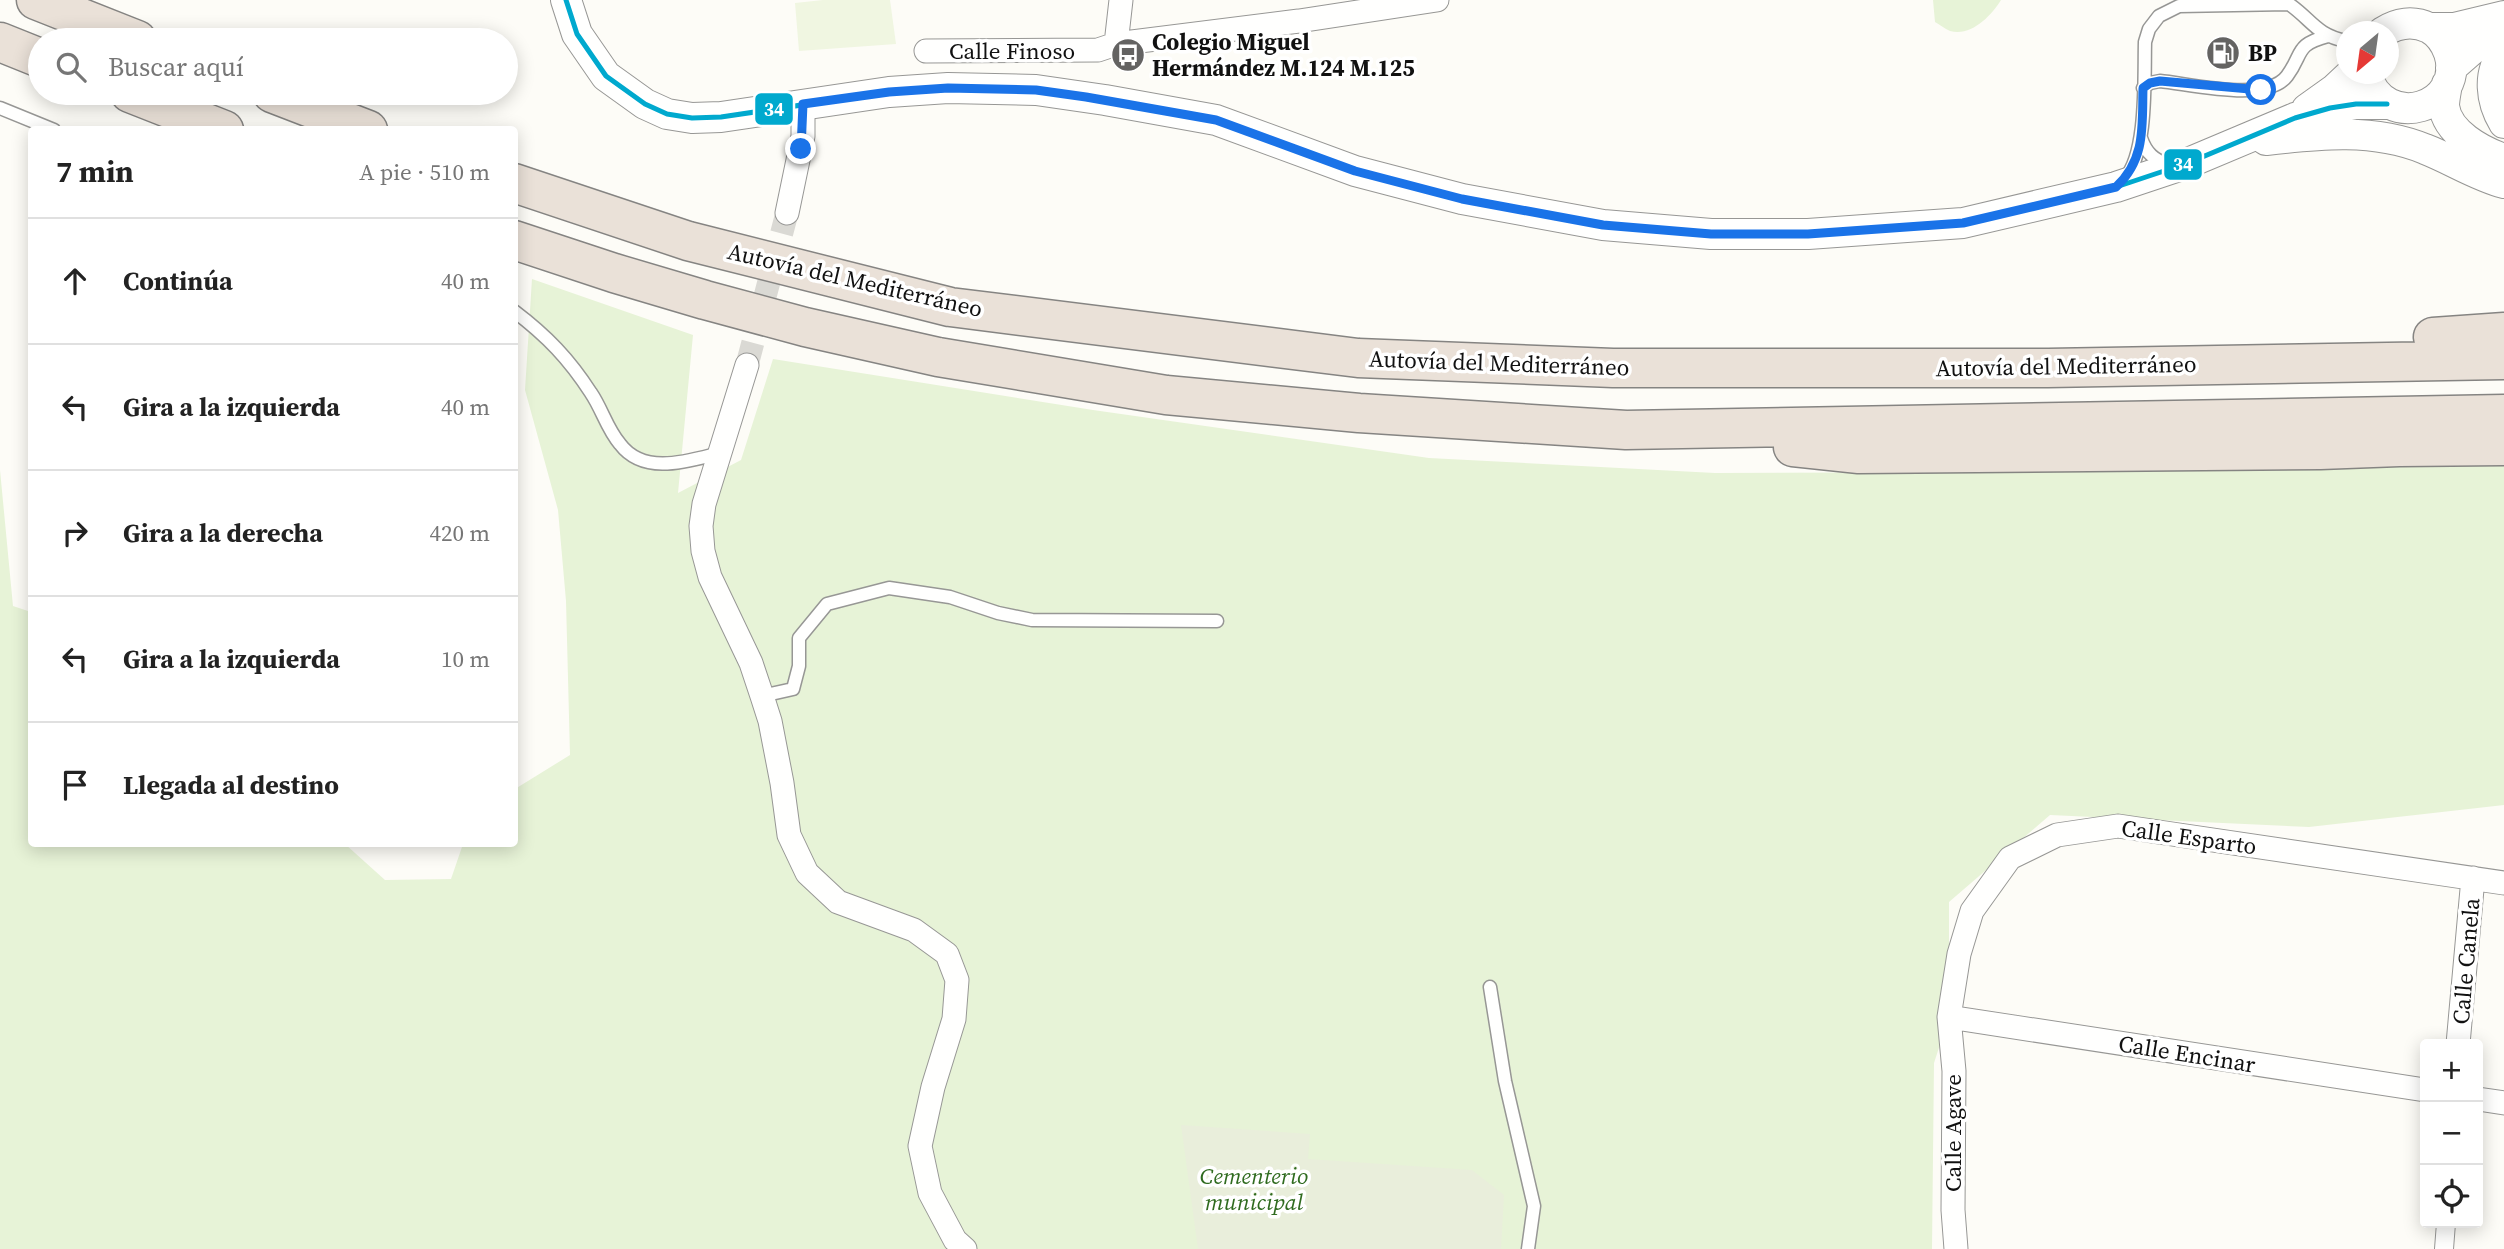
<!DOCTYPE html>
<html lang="es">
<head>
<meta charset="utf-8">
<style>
	body { margin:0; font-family:"Source Serif 4",serif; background:#f6f6f6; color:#222 }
	.controls { position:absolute; right:21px; bottom:21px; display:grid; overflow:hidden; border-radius:7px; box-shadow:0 4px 18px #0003 }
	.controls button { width:63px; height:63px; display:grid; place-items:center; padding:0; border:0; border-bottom:2px solid #e0e0e0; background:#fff; color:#222; font:35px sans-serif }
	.compass { position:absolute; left:2336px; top:21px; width:63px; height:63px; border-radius:50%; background:#fff; box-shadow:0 4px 18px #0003; rotate:209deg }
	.stop { position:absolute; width:21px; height:21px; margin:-16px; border:5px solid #1a73e8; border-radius:50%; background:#fff }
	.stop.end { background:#1a73e8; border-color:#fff; box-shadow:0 2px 7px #0008 }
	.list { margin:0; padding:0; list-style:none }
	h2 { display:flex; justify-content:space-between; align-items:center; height:91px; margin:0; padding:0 28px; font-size:30px }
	h2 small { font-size:23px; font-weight:400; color:#767676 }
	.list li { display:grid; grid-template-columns:46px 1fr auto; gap:21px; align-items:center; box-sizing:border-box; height:126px; padding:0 28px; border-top:2px solid #e0e0e0 }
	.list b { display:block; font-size:26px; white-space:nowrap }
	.list em { font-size:23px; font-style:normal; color:#767676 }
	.icon { flex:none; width:38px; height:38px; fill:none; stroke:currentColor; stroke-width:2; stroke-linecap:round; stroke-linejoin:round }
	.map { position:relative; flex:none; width:2504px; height:1249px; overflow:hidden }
	.search { position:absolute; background:#fff; box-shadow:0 4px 18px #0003; left:28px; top:28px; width:490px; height:77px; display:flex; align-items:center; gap:18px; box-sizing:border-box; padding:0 24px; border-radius:38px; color:#767676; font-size:26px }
	.panel { position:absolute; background:#fff; box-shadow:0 4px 18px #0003; left:28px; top:126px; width:490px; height:721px; border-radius:7px }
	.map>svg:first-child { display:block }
	.green { fill:#e7f3d7 }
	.cemetery { fill:#e9eedb }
	.pitch { fill:#f0f6e1 }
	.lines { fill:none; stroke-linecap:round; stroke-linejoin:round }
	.minor-tunnel { stroke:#dad9d4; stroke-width:23; stroke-dasharray:23 11; stroke-linecap:butt }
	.service-casing { stroke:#979795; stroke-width:15 }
	.pedestrian-casing { stroke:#979795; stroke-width:20 }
	.minor-casing { stroke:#979795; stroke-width:25 }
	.tertiary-casing { stroke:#979795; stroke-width:32 }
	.motorway-casing { stroke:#858482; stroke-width:41 }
	.service { stroke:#fffffe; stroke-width:12 }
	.pedestrian { stroke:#fffffe; stroke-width:18 }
	.minor { stroke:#fffffe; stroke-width:23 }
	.tertiary { stroke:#fffffe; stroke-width:30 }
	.motorway { stroke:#eae1d8; stroke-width:38 }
	.bus-1-casing { stroke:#fff; stroke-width:10 }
	.bus-1 { stroke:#00a9ce; stroke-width:5 }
	.route { stroke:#1a73e8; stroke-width:9 }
	.labels { text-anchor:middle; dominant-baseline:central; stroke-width:7; stroke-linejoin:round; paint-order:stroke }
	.poi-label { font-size:23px; font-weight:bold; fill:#111; stroke:#fff; text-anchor:start }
	.street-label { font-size:23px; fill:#111; stroke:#fff }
	.park-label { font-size:23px; font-style:italic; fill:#2f6b1f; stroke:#fff }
	.line-badge { stroke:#fff; stroke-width:2.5 }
	.badge-label { font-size:19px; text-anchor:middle; font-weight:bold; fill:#fff }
</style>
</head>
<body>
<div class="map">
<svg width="2504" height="1249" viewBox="0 0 2504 1249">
	<rect width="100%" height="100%" fill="#fdfcf7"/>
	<path class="green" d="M1933,0H2001C1991,16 1971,37 1950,31C1945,29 1939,24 1935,22Z
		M532,279L693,335L678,493L741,460L773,359L1093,410L1429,458L1715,473L2020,472L2504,463V805L2309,827L2050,815L1949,902V1017L1934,1063L1932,1249H0V470L13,606L31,612L32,844H345L385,880L451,879L463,844H514L515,789L570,755L566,601L558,510L525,390Z"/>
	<path class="cemetery" d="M1181,1125L1310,1134L1308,1159L1472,1170L1504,1195L1501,1249H1198Z"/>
	<path class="pitch" d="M823,0H890L896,44L799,51L795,3Z"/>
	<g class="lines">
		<path class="minor-tunnel" d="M747,365L787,213"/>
		<g class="service-casing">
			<path id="service" d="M2143,88L2150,83L2160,81C2191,84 2267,103 2287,76C2304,53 2294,45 2328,36
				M0,108L54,130
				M2141,138C2146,153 2154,160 2169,165
				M2124,179C2148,155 2144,76 2145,42L2149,29L2159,16L2179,6L2289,4C2312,20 2316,35 2346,41
				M514,311C547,336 569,359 591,393C602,409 607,429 620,444C644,476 688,461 720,453
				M762,696L793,689L799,666V638L827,604L889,588L950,597L998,613L1032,620L1217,621
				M1490,987L1505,1081L1534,1206L1528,1249"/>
		</g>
		<g class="pedestrian-casing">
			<path id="pedestrian" d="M2444,1249L2446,1223"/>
		</g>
		<g class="minor-casing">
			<path id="minor" d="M1116,44L1121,0
				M926,51L1098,50L1116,44L1299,21L1437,0
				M787,213L803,136V104
				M747,365L704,504L701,526L703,551L710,577L751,663L762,696L770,721L782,783L789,835L807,873L838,902L914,930L947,954L957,980L954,1019L933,1087L920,1146L930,1193L955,1240L965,1249
				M1949,1017L2425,1090
				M2458,1044L2473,878
				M2478,1099L2504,1103
				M1956,1249L1953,1210L1954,1071L1949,1017L1959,954L1972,911L2010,858L2057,835L2118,826L2504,883"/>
		</g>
		<g class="tertiary-casing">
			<path id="tertiary" d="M566,0L577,34L606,76L645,104L667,114L692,118L721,117L889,92L948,88L1036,90L1105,100L1216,120L1355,171L1462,199L1603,225L1711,234H1808L1963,223L2116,187L2188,163L2295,118L2330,108L2356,104H2387
				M2429,28H2454L2504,16
				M2504,52C2487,73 2491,102 2504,123
				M2451,68L2475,47L2504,29
				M2366,74C2385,134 2466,107 2449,53C2445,42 2438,33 2429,28C2413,20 2397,23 2383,32
				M2447,84C2446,91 2444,99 2444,106C2447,133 2481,151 2504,159
				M2307,109L2335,89L2351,74
				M2266,140C2319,134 2374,128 2425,149C2451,159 2477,176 2504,183"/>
		</g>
		<g class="motorway-casing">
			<path id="motorway" d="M36,0L137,40
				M0,42L40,58
				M130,93L224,130
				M272,93L368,130
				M514,183L688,241L950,307L1358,358L1613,368H2048L2504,360
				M514,240L614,273L705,300L805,327L938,357L1166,395L1359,413L1626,430L2504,414
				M2433,337L2504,332
				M1793,447L1859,454L2320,450L2399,447L2504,446"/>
		</g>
		<use href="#service" class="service"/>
		<use href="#pedestrian" class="pedestrian"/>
		<use href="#minor" class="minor"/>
		<use href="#tertiary" class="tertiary"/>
		<use href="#motorway" class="motorway"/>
		<g class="bus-1-casing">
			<path id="bus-1" d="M566,0L577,34L606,76L645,104L667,114L692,118L721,117L889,92L948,88L1036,90L1105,100L1216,120L1355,171L1462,199L1603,225L1711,234H1808L1963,223L2116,187L2188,163L2295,118L2330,108L2356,104H2387"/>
		</g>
		<use href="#bus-1" class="bus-1"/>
	</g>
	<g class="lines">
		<path class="route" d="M801,149L803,104L889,92L948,88L1036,90L1086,97L1216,120L1355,171L1462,199L1603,225L1711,234H1808L1963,223L2116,187C2146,159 2142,126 2143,88L2150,83L2160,81L2261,90"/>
	</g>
	<defs>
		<g id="fuel-disc" transform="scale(1.75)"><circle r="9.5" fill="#646362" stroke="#fff"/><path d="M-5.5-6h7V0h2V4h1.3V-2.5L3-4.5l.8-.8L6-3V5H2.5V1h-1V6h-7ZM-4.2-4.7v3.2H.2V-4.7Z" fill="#fff"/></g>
		<g id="bus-disc" transform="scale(1.75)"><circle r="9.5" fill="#646362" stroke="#fff"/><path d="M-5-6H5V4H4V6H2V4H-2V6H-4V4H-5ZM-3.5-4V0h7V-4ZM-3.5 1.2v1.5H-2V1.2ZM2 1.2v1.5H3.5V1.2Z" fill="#fff"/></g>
	</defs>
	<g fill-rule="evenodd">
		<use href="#fuel-disc" x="2223" y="53"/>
		<use href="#bus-disc" x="1128" y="55"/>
	</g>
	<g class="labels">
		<g class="poi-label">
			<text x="1152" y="42">Colegio Miguel<tspan x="1152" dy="26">Hermández M.124 M.125</tspan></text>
			<text x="2248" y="53">BP</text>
		</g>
		<g class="street-label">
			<text x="1012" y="51">Calle Finoso</text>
			<text transform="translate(855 280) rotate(13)">Autovía del Mediterráneo</text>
			<text transform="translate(1499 363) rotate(2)">Autovía del Mediterráneo</text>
			<text transform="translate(2066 366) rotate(-1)">Autovía del Mediterráneo</text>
			<text transform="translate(2189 837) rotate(8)">Calle Esparto</text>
			<text transform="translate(2466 961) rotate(-85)">Calle Canela</text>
			<text transform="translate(2187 1054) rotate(9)">Calle Encinar</text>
			<text transform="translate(1953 1133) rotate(-90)">Calle Agave</text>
		</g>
		<g class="park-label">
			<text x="1254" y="1176">Cementerio<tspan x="1254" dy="26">municipal</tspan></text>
		</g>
	</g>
	<g class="line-badge">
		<rect x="754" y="92" width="40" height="34" rx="7" fill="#00a9ce"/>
		<rect x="2163" y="148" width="40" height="33" rx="7" fill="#00a9ce"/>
	</g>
	<g class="badge-label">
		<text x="774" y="116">34</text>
		<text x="2183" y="171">34</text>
	</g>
</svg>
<div class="controls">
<button>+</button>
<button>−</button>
<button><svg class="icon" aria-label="locate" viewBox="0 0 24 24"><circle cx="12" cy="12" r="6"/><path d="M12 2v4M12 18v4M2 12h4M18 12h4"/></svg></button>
</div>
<svg class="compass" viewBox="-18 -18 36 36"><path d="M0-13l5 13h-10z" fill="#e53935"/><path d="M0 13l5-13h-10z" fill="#767676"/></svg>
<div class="stop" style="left:2261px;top:90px"></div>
<div class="stop end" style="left:801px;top:149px"></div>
<div class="search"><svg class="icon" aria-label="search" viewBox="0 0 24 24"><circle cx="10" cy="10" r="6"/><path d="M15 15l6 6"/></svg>Buscar aquí</div>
<section class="panel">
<h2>7 min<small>A pie · 510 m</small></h2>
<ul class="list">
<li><svg class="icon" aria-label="ahead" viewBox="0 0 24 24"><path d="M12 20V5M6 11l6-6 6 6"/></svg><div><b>Continúa</b></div><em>40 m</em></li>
<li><svg class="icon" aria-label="left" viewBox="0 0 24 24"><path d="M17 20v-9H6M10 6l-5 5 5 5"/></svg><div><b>Gira a la izquierda</b></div><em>40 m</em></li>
<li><svg class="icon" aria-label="right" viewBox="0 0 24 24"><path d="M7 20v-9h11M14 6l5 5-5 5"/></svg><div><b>Gira a la derecha</b></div><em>420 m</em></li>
<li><svg class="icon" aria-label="left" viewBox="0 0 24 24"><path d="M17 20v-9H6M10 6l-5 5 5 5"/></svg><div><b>Gira a la izquierda</b></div><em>10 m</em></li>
<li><svg class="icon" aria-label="arrive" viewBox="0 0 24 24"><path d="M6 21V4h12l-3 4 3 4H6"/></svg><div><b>Llegada al destino</b></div></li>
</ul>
</section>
</div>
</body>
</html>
